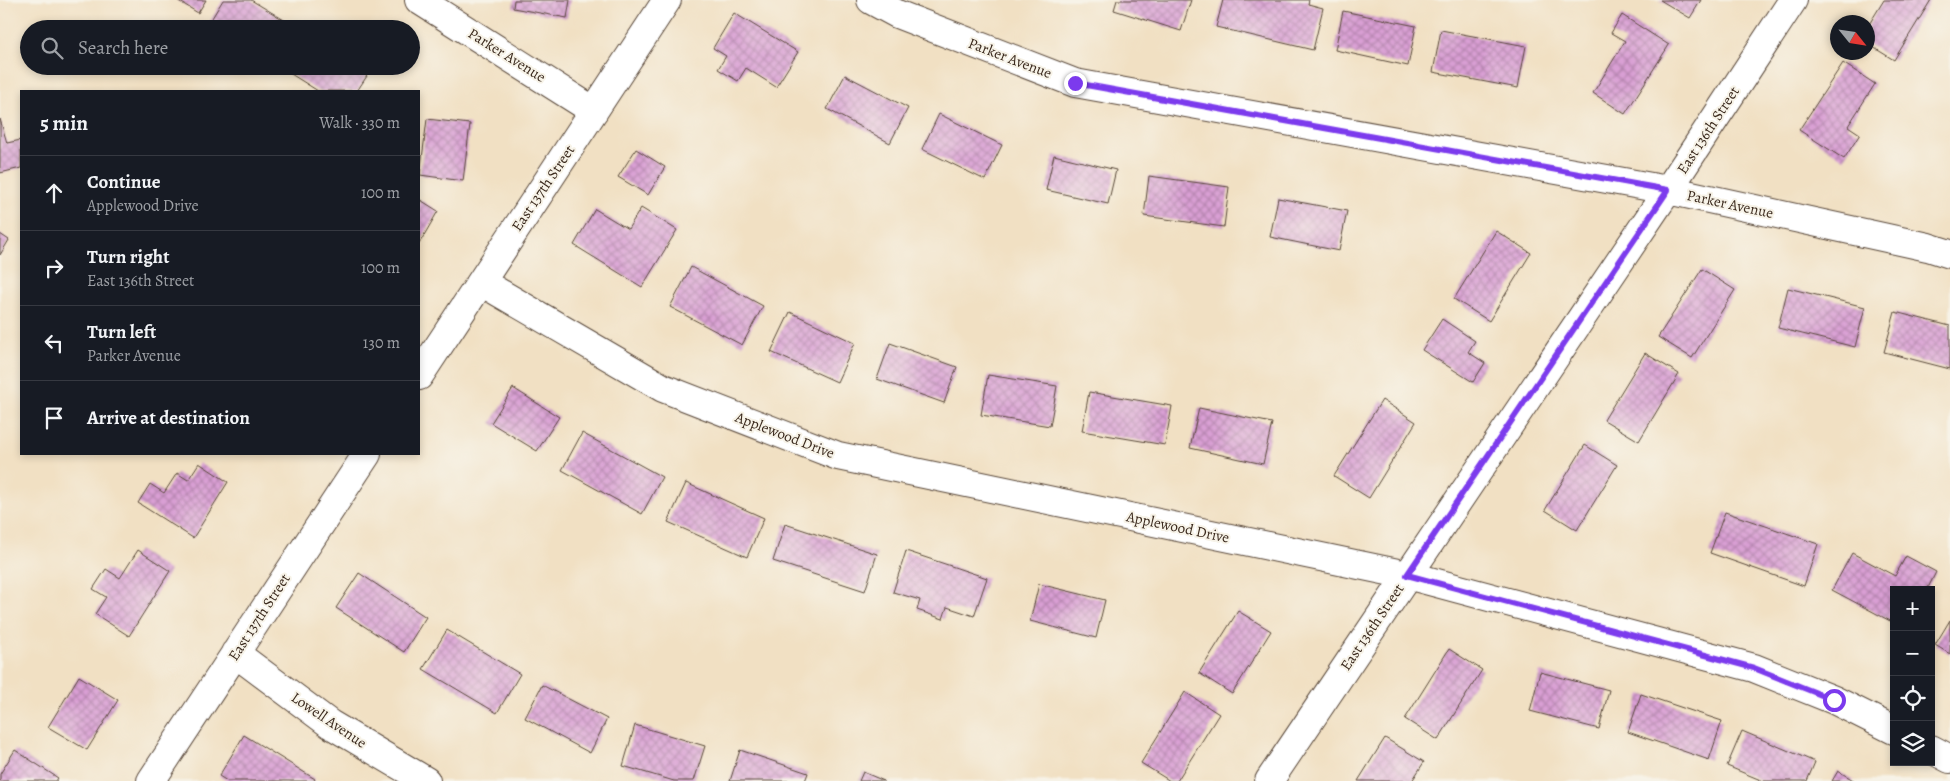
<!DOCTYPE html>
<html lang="en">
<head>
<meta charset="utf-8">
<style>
	body { margin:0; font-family:Alegreya,serif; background:#242831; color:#f1f3f6 }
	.controls { position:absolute; right:15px; bottom:15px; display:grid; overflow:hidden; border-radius:0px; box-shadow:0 2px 8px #0003 }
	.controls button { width:45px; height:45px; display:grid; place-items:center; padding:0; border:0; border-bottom:1px solid #363941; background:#171b24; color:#f1f3f6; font:25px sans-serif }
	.compass { position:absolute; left:1830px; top:15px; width:45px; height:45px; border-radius:50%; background:#171b24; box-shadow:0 2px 8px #0003; rotate:120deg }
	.stop { position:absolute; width:15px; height:15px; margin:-11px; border:4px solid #7c3aed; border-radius:50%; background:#fff }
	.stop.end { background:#7c3aed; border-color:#fff; box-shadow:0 1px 5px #0008 }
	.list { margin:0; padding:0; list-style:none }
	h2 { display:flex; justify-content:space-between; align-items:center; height:65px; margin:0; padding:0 20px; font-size:21px }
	h2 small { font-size:16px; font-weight:400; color:#9ea1a6 }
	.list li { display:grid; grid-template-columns:32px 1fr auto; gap:15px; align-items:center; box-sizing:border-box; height:75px; padding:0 20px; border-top:1px solid #363941 }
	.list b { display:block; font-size:19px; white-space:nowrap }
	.list p { margin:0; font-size:16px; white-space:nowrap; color:#9ea1a6 }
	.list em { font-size:16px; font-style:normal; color:#9ea1a6 }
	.icon { flex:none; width:28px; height:28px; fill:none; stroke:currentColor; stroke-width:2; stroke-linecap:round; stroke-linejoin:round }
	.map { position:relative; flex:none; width:1950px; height:781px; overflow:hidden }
	.search { position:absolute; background:#171b24; box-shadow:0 2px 8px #0003; left:20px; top:20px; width:400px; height:55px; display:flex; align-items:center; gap:12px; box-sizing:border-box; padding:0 18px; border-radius:28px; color:#9ea1a6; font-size:19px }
	.panel { position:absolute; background:#171b24; box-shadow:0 2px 8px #0003; left:20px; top:90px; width:400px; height:365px; border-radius:0px }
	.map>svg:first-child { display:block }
	.building { fill:url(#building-cross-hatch) }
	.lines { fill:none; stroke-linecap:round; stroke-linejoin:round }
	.minor-casing { stroke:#564537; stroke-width:30 }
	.minor { stroke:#fff; stroke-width:28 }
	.route { stroke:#7c3aed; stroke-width:6 }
	.labels { text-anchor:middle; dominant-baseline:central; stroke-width:4; stroke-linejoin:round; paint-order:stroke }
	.street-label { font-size:15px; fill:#3b2a1e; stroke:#f7f3e8 }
</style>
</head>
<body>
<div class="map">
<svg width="1950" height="781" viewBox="0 0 1950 781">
	<defs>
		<pattern id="building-cross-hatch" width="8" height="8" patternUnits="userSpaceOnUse" patternTransform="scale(1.25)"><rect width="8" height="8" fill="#d99fd4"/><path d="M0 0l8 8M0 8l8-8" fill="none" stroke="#b182ab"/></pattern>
	</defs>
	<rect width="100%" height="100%" fill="#f7f3e8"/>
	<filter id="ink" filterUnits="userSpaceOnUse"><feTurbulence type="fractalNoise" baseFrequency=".02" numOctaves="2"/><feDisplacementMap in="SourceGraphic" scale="10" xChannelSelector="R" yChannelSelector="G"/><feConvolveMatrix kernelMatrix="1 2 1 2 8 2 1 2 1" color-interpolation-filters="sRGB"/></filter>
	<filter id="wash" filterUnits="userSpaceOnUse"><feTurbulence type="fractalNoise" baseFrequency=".0096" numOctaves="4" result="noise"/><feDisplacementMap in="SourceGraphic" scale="20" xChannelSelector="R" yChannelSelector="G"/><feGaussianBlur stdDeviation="1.12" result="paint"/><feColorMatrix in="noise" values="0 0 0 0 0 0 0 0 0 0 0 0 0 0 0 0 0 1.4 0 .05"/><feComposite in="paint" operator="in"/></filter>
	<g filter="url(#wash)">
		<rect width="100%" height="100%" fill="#f1e0c3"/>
		<g id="blocks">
			<path class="building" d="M177,0H206L198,13Z
				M223,0H251L294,26L293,29H218L209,23Z
				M514,0H570L567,18L513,8Z
				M1117,0H1191L1181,31L1114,10Z
				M1223,0H1309L1308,4L1323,8L1313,50L1216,27Z
				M1660,0H1701L1690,18Z
				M1884,0H1931L1894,60L1868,44V26Z
				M1343,11L1416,26L1408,66L1335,50Z
				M734,13L798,52L776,87L746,68L738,81L718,69L726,56L713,48Z
				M1622,15L1669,45L1625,114L1593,93L1625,41L1611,33Z
				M1441,30L1526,46L1518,88L1433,72Z
				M1843,63L1875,84L1848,126L1860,134L1844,159L1799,130Z
				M285,66H352L367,76L357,91H318L283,69Z
				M845,75L908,108L890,143L827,109Z
				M939,114L1002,145L985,180L922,149Z
				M0,119L7,143L21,140V168L0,173Z
				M427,119L470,124L463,181L420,175Z
				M636,149L665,167L648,195L618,177Z
				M1054,155L1116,170L1108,204L1046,190Z
				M1149,176L1229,187L1224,227L1144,216Z
				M1278,198L1347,211L1339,251L1270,237Z
				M419,199L438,211L419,244Z
				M641,208L677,230L642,287L574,245L595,209L628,229Z
				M1496,231L1531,253L1489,321L1454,299Z
				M0,234L9,240L0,255Z
				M691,267L763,306L742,345L670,307Z
				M1702,269L1735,290L1692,358L1658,337Z
				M1788,288L1865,307L1855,347L1778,328Z
				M790,312L855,343L837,382L771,352Z
				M1895,312L1950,326V369L1884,352Z
				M1442,319L1475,341L1468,352L1485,363L1473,382L1422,350Z
				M890,343L957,367L944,403L877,379Z
				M1645,353L1679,374L1639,441L1604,420Z
				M988,375L1057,386L1050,426L981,415Z
				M513,388L559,417L537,451L491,423Z
				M1089,392L1172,406L1165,445L1082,431Z
				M1382,400L1416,422L1369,498L1334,476Z
				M1199,408L1272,423L1263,464L1190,448Z
				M582,433L662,477L642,514L562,470Z
				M1585,445L1617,465L1577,530L1545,510Z
				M199,463L228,482L193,538L138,503L150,484L164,493L177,473L188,480Z
				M686,483L764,518L747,557L668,522Z
				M1725,512L1818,544L1804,586L1710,553Z
				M785,524L877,554L865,591L773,561Z
				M138,550L170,571L129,636L95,614L106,597L93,589L106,569L120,578Z
				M906,551L987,578L974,616L947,607L943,619L917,610L920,600L893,592Z
				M1852,553L1895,576L1906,556L1936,572L1927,590H1894V623L1832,590Z
				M359,573L426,617L404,652L336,608Z
				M1039,584L1105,600L1096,638L1030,621Z
				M1238,611L1271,631L1232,694L1199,673Z
				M1950,620V654L1935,645Z
				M447,630L520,674L497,713L423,669Z
				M1449,649L1482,670L1438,740L1405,719Z
				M1540,672L1609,690L1599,729L1530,711Z
				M79,676L118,700L87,750L48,727Z
				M542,685L607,719L590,753L525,718Z
				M1185,692L1219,714L1177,781H1170L1141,763Z
				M1641,694L1722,721L1709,760L1628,732Z
				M635,725L705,746L694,781H674L623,766Z
				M1742,731L1815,762L1807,781H1763L1727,766Z
				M244,735L315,779L314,781H227L219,776Z
				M1385,738L1424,762L1412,781H1358Z
				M15,750L58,778L56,781H0V774Z
				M740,750L808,773L805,781H730Z
				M1838,771L1855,781H1832Z
				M863,772L884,781H859Z"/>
		</g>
	</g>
	<g filter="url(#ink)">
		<use href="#blocks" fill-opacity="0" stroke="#564537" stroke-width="1"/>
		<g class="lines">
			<g class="minor-casing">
				<path id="minor" d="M419,0L594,111
					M871,0L897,14L1075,83L1668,190L1928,247L1950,254
					M481,282L663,388L838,456L1407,575L1754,668L1834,700L1894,730
					M419,376L667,0
					M235,653L330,724L426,781
					M1931,749L1950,759
					M151,781L367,454
					M1269,781L1668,190L1793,0"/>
			</g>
			<use href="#minor" class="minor"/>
		</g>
	</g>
	<g class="lines" filter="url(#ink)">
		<path class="route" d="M1075,83L1668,190L1407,575L1754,668L1834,700"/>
	</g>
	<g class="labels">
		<g class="street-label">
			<text transform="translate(507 55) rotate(32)">Parker Avenue</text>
			<text transform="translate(1010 58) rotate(21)">Parker Avenue</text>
			<text transform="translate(1708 130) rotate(-57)">East 136th Street</text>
			<text transform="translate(543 188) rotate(-56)">East 137th Street</text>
			<text transform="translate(1730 204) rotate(12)">Parker Avenue</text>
			<text transform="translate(785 435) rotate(21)">Applewood Drive</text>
			<text transform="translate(1178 527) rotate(12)">Applewood Drive</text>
			<text transform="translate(259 617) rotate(-57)">East 137th Street</text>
			<text transform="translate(1372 627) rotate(-56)">East 136th Street</text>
			<text transform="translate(329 720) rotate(34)">Lowell Avenue</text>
		</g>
	</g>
</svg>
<div class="controls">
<button>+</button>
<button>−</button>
<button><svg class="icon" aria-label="locate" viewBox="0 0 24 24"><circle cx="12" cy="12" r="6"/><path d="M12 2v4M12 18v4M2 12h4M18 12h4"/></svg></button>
<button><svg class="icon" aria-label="layers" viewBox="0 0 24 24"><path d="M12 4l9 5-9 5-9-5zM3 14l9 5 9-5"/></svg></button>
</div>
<svg class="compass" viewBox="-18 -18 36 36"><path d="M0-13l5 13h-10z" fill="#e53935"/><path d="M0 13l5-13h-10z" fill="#9ea1a6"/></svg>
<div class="stop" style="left:1834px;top:700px"></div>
<div class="stop end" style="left:1075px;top:83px"></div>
<div class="search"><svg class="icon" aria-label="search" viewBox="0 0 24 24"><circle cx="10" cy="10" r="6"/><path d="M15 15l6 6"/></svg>Search here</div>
<section class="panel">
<h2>5 min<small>Walk · 330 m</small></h2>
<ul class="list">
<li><svg class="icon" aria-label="ahead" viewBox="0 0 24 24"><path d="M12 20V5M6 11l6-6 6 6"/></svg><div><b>Continue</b><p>Applewood Drive</p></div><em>100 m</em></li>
<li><svg class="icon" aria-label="right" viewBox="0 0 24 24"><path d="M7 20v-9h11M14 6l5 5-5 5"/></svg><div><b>Turn right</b><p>East 136th Street</p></div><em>100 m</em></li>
<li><svg class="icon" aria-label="left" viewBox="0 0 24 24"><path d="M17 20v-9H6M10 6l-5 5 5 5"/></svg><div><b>Turn left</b><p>Parker Avenue</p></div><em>130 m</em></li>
<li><svg class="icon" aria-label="arrive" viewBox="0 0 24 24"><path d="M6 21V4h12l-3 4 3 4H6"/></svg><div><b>Arrive at destination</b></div></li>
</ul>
</section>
</div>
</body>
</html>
